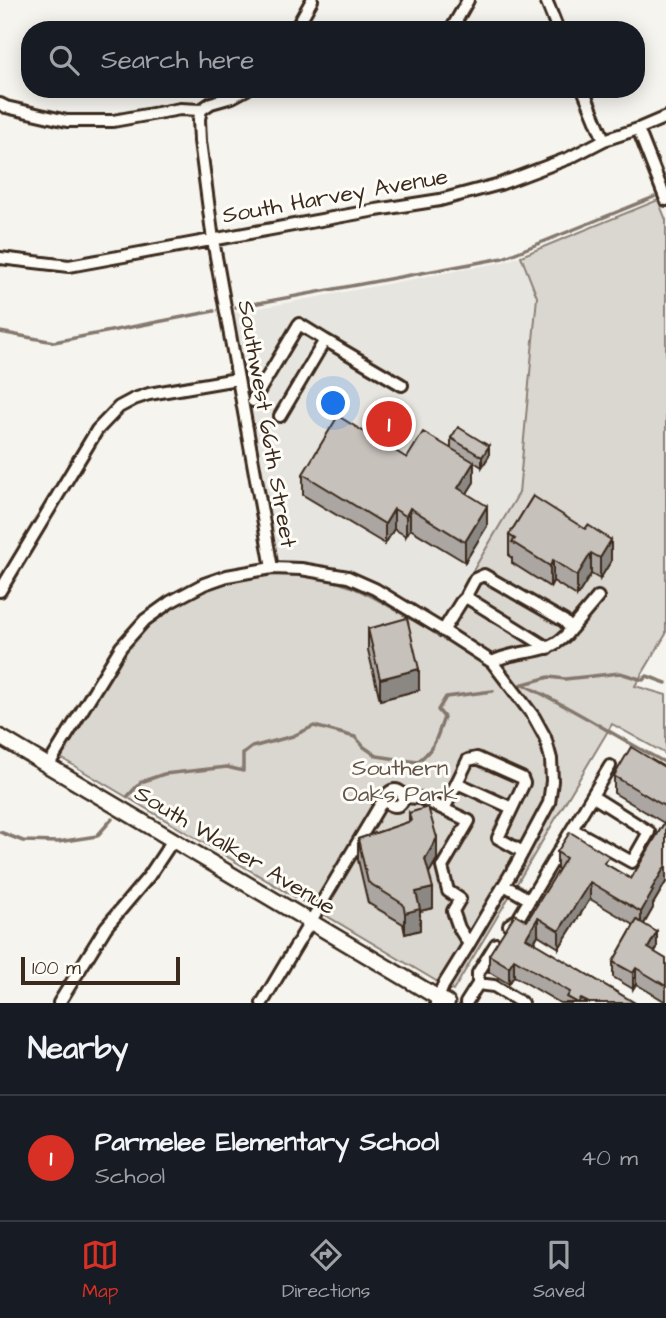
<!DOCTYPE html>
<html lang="en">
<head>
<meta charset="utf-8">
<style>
	body { margin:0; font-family:"Architects Daughter",sans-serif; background:#242831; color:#f1f3f6 }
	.scale { position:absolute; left:21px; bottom:18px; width:159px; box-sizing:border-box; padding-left:7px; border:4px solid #3b2a1e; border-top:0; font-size:19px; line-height:24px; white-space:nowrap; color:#3b2a1e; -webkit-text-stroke:5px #fdfcf7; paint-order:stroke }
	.you { position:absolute; left:334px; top:404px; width:24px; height:24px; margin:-18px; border:5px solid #fff; border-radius:50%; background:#1a73e8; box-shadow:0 0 0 10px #1a73e833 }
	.badge { display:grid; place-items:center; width:46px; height:46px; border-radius:50%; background:#d93025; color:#fff; font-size:23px; font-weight:700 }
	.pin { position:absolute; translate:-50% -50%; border:4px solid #fff; box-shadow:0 2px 7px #0006 }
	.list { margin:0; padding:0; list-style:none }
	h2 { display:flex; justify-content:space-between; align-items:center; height:91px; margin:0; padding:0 28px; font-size:30px }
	h2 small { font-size:23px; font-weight:400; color:#9ea1a6 }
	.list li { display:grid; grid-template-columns:46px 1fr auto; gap:21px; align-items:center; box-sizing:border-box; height:126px; padding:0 28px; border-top:2px solid #363941 }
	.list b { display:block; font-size:26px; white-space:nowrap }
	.list p { margin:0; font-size:23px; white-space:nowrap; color:#9ea1a6 }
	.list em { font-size:23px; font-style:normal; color:#9ea1a6 }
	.icon { flex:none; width:38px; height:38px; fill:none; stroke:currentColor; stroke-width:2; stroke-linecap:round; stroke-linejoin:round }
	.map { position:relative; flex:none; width:666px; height:1003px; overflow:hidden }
	.search { position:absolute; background:#171b24; box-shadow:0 4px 18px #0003; left:21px; right:21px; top:21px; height:77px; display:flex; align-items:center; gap:18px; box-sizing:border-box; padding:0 24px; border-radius:28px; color:#9ea1a6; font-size:26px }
	.sheet { height:217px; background:#171b24 }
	nav { display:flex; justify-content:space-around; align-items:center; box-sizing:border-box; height:98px; border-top:2px solid #363941; background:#171b24; font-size:19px; color:#9ea1a6 }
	nav a { display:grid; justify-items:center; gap:4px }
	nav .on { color:#d93025 }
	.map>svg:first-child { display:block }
	.built { fill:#e7e5df }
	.green { fill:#dad6d0; stroke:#8a8077; stroke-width:2 }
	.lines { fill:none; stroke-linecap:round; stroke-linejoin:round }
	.stream { stroke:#84786e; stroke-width:3.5 }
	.minor-casing { stroke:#3b2a1e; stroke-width:16 }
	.major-casing { stroke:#3b2a1e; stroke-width:19 }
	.minor { stroke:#fdfcf7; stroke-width:10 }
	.major { stroke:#fdfcf7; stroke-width:14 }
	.wall { fill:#aba6a1; stroke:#3b2a1e; stroke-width:2 }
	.shaded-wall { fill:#8b8783; stroke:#3b2a1e; stroke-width:2 }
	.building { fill:#c7c1bb; stroke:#3b2a1e; stroke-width:2 }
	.labels { text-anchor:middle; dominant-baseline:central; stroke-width:6; stroke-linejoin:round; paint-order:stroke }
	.street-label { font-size:23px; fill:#3b2a1e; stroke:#fdfcf7 }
	.park-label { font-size:23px; fill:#63554a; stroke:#fdfcf7 }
</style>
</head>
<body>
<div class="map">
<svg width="666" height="1003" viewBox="0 0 666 1003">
	<rect width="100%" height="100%" fill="#f5f4ee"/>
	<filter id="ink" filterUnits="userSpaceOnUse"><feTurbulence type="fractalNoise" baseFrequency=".0143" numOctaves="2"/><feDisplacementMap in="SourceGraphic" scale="14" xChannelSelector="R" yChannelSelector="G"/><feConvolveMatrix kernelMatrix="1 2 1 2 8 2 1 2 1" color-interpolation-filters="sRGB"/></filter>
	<g filter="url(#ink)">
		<path class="built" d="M521,256L537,297L519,493L442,623L385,588L365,579L327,566L314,563H286L277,556L267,510L233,313L503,262Z"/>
		<path class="green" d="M658,200L666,220V634L635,686L666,695V754L612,724L453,991L61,758C74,736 86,715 99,693C112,670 126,646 146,628C201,579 282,560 351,587C381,599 407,619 436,633L519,493L537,297L521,256Z"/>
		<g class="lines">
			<path class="stream" d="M236,307L503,258L654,197
				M0,332L54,342L214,311
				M520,685L549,677L565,679L620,673L643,680L647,676L666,683
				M524,685C573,708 618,738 666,763
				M128,796L141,782L164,774L227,767L243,771V754L252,747L293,736L314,726L355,737L364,747L377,756L417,762C435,749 437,737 444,717L438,710L446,697L493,691
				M0,832L23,841L58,842L97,836L112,819"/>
			<g class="minor-casing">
				<path id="minor" d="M546,0L558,30
					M295,30L312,0
					M451,30L468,0
					M583,89L604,140
					M0,104L6,107L67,121H113L180,109L201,110
					M638,129L666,200
					M0,258L69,266L376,210L440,200L500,184L569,158L604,140L638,129L666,117
					M325,340L402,385
					M253,401L299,324L325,340L280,416
					M272,568L301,569L348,577L375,589L441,629L492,662L534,717L545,737L551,759L552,781L549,803L517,863L469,944
					M0,591L97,430L119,407L134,399L149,394L237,379
					M571,629L598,597
					M443,631L461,602L467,596
					M492,662C520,647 551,658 571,629L564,621L484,575L475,579L467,594L469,599L548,648
					M48,766L121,647L145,620L170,602L204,584L227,576L272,568L213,240L200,141L199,119L201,110L211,103L232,97L247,89
					M457,783L512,808
					M387 798a8 8 0 1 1 16 0a8 8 0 1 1-16 0Z
					M403,797L420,798L469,821L442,867L448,891L460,899L453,911L459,928L469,944L443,986L436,1003
					M444,809L468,760L477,758L522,778L524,783L498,838L523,852
					M572,829L632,862L649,832L592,796
					M504,885L530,900
					M509,925L518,919L610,766
					M478,984L494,986L522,1003
					M59,1003L106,927L149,876L173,840
					M262,1003L380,805L387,800
					M466,1003L478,984V973L496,944"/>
			</g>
			<g class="major-casing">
				<path id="major" d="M0,737L447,1003"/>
			</g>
			<use href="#minor" class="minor"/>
			<use href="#major" class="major"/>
		</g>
		<path class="wall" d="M451,438L489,456L482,467L474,462V482L467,493L487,526L465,562L410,529L406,536L394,529L385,544L303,495V474L407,458L451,448Z
			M533,496L611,561L600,579L591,574L577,596L553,581L550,587L512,563V558L509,556V535Z
			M368,629L419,690L380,700L368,650Z
			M666,768V882L653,904V908L644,924L657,948L654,952L666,959V1002L636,984L633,989L613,977V962L634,925L590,899L559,948L538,935L534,943L635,1003H560L514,976L509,984L489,972V955L527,921L559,870L557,869V852L609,866L631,879L664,823L614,793V776Z
			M409,813L437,859L429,873L433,908L420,911V930L405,934L403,924L368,903L358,860V839L409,822Z"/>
		<path class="shaded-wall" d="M489,446V456L482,467V457Z
			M474,462V482L458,508V488Z
			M487,506V526L465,562V542Z
			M410,508V529L406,536V516Z
			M394,509V529L385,544V524Z
			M611,540V561L600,579V558Z
			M591,553V574L577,596V576Z
			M553,560V581L550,587V566Z
			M419,669V690L380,700V679Z
			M437,838V859L425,880V859Z
			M666,865V882L653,904V908L641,929V912L651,890Z
			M590,882V899L559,948V931Z
			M433,888V908L420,911V930L405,934V913L416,892Z
			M538,918V935L526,955V938Z
			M657,932V948L648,964V948Z
			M514,959V976L509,984V967Z
			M636,968V984L633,989V973Z"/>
		<path class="building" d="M338,416L407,458L423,432L474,462L458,488L487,506L465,542L410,508L406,516L394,509L385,524L303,474Z
			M458,427L489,446L482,457L451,438Z
			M533,496L585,529L588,525L611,540L600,558L591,553L577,576L553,560L550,566L512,542L515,539L509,535Z
			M407,618L419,669L380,679L368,629Z
			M631,747L666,768V807L614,776Z
			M428,807L437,838L425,859L433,888L416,892L420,909L405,913L403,904L368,882L358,839L411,821L409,813Z
			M666,820V865L651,890L653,891L641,912L590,882L559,931L538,918L526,938L635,1003H589L581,999L578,1003L567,997L570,992L514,959L509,967L489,955L515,914L527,921L566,858L557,852L570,832L609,856L604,863L631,879Z
			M637,920L657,932L648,948L666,959V986L636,968L633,973L613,962Z"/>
	</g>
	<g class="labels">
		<g class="street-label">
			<text transform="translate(335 196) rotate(-10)">South Harvey Avenue</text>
			<text transform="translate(267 424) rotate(80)">Southwest 66th Street</text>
			<text transform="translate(235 850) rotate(31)">South Walker Avenue</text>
		</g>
		<g class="park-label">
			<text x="400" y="768">Southern<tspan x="400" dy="26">Oaks Park</tspan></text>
		</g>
	</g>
</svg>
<div class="scale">100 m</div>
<div class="you"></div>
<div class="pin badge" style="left:389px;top:424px">1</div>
<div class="search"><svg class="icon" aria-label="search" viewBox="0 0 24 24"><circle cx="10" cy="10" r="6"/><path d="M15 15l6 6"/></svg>Search here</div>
</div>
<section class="sheet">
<h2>Nearby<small></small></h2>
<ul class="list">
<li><span class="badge">1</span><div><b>Parmelee Elementary School</b><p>School</p></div><em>40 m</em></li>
</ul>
</section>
<nav>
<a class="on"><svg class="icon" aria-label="map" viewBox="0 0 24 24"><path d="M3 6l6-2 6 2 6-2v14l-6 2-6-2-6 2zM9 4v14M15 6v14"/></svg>Map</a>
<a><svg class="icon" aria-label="directions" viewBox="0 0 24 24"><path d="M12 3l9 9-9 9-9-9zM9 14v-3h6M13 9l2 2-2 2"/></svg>Directions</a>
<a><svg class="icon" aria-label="saved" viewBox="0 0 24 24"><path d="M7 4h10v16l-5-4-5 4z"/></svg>Saved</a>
</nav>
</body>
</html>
